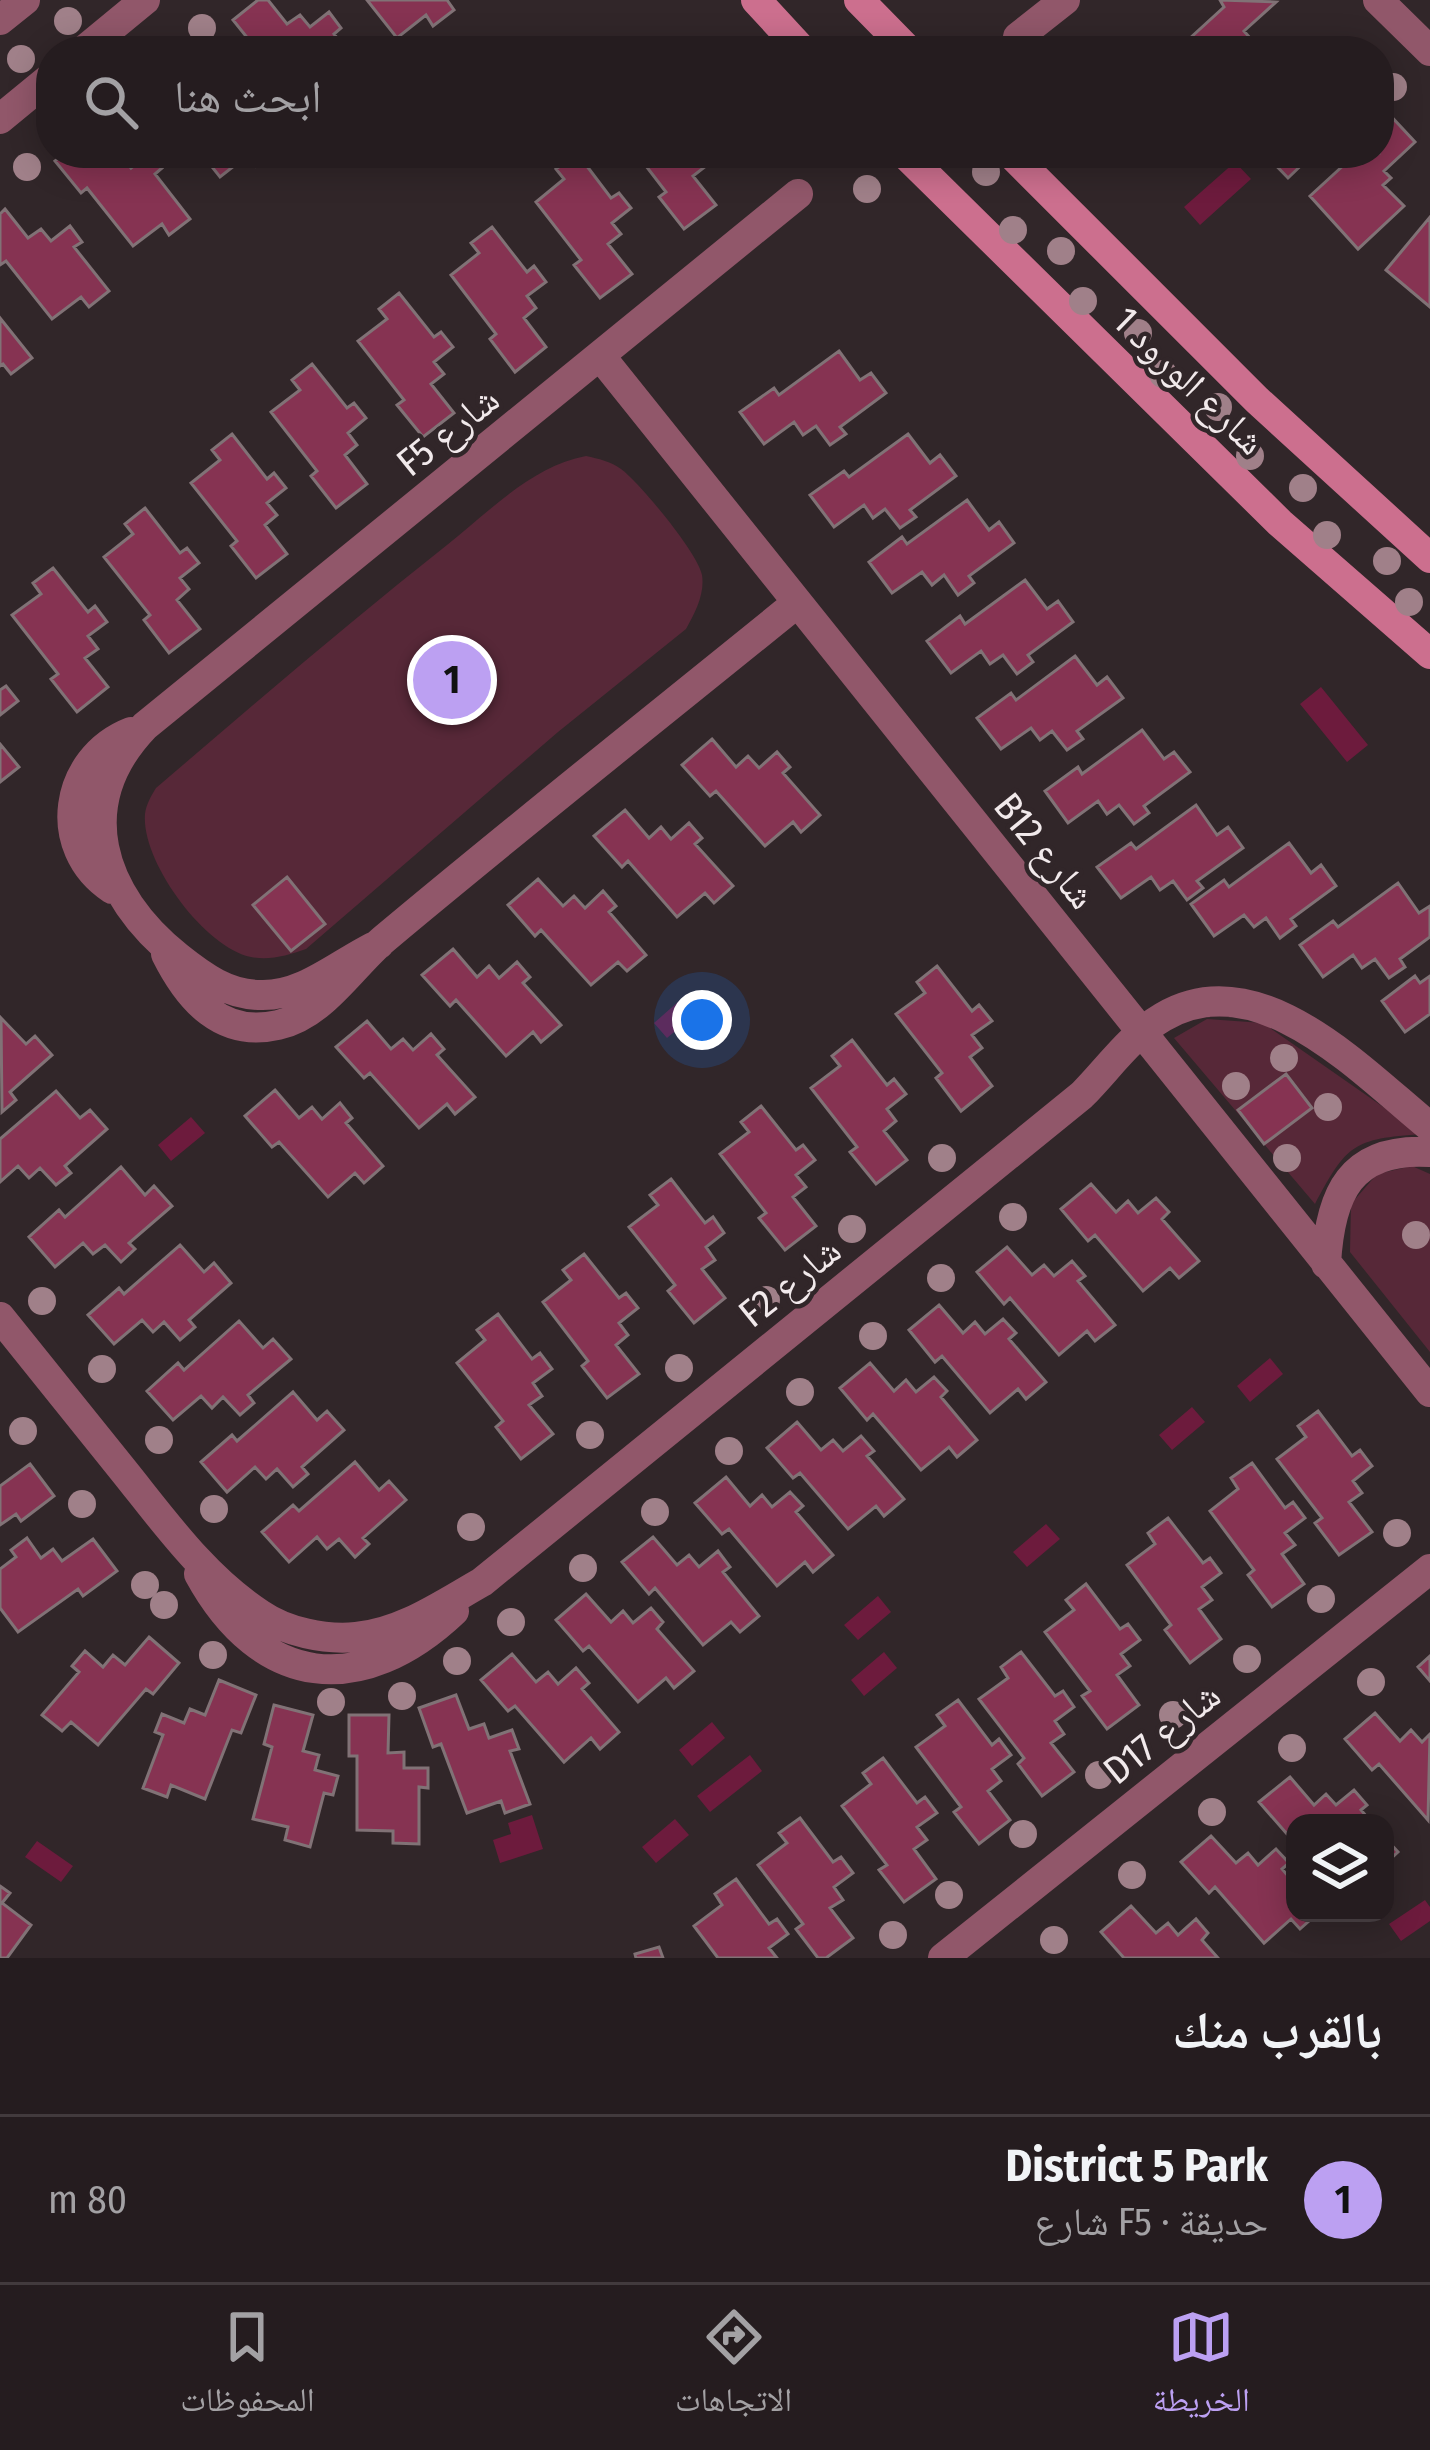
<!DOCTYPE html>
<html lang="ar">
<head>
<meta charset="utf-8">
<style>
	body { margin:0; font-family:"Fira Sans Condensed","Noto Naskh Arabic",sans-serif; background:#2d2528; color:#f1f3f6; direction:rtl }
	.controls { position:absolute; right:36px; bottom:36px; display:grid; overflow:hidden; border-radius:24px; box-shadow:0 6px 30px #0003 }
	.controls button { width:108px; height:108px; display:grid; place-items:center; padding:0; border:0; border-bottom:3px solid #423a3d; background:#251c1f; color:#f1f3f6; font:60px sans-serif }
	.you { position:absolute; left:702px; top:1020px; width:42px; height:42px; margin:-30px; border:9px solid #fff; border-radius:50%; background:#1a73e8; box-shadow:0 0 0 18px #1a73e833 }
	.badge { display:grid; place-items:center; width:78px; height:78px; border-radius:50%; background:#bca0f2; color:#111; font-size:39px; font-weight:700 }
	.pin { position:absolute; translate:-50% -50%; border:6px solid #fff; box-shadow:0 3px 12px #0006 }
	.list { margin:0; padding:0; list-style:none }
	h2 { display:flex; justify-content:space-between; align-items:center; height:156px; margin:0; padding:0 48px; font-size:51px }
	h2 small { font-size:39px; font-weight:400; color:#a3a1a4 }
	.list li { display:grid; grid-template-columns:78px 1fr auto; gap:36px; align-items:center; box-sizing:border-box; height:168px; padding:0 48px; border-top:3px solid #423a3d }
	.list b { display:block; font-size:45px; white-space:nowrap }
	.list p { margin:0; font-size:39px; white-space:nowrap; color:#a3a1a4 }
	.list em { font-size:39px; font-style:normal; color:#a3a1a4 }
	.icon { flex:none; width:66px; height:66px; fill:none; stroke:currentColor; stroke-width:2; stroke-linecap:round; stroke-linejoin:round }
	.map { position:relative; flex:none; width:1430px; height:1958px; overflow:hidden; direction:ltr }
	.search { position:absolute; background:#251c1f; box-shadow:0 6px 30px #0003; left:36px; right:36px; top:36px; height:132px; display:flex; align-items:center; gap:30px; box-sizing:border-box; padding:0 42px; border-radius:48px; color:#a3a1a4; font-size:45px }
	.sheet { height:324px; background:#251c1f }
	nav { display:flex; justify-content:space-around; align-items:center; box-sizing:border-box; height:168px; border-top:3px solid #423a3d; background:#251c1f; font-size:33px; color:#a3a1a4 }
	nav a { display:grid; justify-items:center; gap:6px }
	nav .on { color:#bca0f2 }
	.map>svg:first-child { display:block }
	.green { fill:#572838 }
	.water { fill:#6d1b3d }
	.building { fill:#863352; stroke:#817276; stroke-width:3 }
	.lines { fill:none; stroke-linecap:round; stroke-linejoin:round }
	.street { stroke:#91576a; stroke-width:30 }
	.secondary { stroke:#cc6f8e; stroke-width:30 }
	.tree { fill:#a08089 }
	.labels { text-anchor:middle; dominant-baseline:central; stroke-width:9; stroke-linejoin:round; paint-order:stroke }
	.street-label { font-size:39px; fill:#f1e9eb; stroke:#312629 }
</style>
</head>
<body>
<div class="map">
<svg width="1430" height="1958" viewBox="0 0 1430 1958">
	<rect width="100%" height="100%" fill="#312629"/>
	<path class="green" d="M586,456C599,459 610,461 621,469C639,482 698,553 702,575C705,594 695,613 686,629L558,732L306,949C288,955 270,961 251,957C204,947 141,861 145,814C146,805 151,796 156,788C252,706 348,623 447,545C490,511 532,466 586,456Z
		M1207,1019L1263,1023L1422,1134C1353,1139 1347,1144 1315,1204L1174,1038Z
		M1412,1166L1430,1174V1352L1350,1252L1351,1204L1377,1174Z"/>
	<path class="water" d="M1235,162L1251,179L1200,225L1184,207Z
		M1321,687L1368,745L1347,762L1300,704Z
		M687,994L700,1010L667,1038L654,1023Z
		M191,1117L205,1133L171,1161L158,1145Z
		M1270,1358L1283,1374L1250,1402L1237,1386Z
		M1192,1407L1205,1422L1172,1450L1159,1435Z
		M1046,1524L1060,1539L1027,1567L1013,1552Z
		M878,1596L891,1612L858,1640L844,1625Z
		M884,1652L897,1668L864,1696L851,1680Z
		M712,1722L725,1738L692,1766L679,1750Z
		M750,1755L762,1771L710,1812L697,1796Z
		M532,1815L543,1849L500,1863L493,1840L511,1834L508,1823Z
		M675,1819L689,1835L656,1863L642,1847Z
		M37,1841L73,1866L61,1882L25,1857Z
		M1425,1900L1430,1907V1921L1401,1941L1389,1924Z"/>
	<path class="building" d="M258,0H268L287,24L300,15L310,27L329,12L341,28L334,34L347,51H269L265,47L258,51L233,20Z
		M367,0H447L454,10L433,26L426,15L397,38Z
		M1220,0L1276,2L1244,31L1251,39L1244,45L1249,51H1176L1224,7Z
		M1388,113L1415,142L1384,171L1391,178L1383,185L1404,206L1358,249L1310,196L1357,153H1379V121Z
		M65,153H100L109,165L122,156L131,168L150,153L162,168L155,174L190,219L169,235L162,224L133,246L87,188L81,193L55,161Z
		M201,153H272L256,166L248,155L220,177Z
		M577,153L611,198L619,193L631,208L612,223L621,234L608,244L632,274L600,298L574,265L581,260L536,202L564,179L556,169Z
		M636,153H697L706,166L693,176L716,205L684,229L659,197L666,192Z
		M1264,153H1314L1288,178Z
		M5,209L28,238L41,229L51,241L70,226L82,242L74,247L109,291L89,307L81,297L52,319L6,261L0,265V214Z
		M1430,217V307L1386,270Z
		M492,227L527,272L534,266L546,282L527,296L536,308L524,318L546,347L515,372L490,339L496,334L451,275L479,253L471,243Z
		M399,293L434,337L441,332L453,347L434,362L444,374L431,384L454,413L423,437L397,405L404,400L358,341L387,319L379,309Z
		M0,318L32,358L11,374L3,364L0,366Z
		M839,351L860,380L871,373L886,393L840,427L846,434L830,445L816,426L803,435L794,422L764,444L740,412L774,388L779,395Z
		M312,364L347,408L354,403L366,418L348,433L357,445L345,455L367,484L336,508L311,476L317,471L271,412L300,390L292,380Z
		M232,434L267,479L274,473L286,488L267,503L277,515L265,525L287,554L256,578L231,546L237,541L191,483L220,460L212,450Z
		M908,434L930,463L940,455L956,476L910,510L916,517L900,528L885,509L873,518L864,505L834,527L810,495L844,471L849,477Z
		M967,500L989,530L999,522L1014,543L969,576L974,583L958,595L944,575L932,585L922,572L892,593L869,562L902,537L907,544Z
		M145,508L180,553L187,548L199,563L180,578L189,589L177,600L200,629L169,653L144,620L150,615L104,557L133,534L125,524Z
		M53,568L88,612L95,606L107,622L88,636L98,649L85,658L108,687L77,712L51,679L58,674L12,615L41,594L33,583Z
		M1025,580L1047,609L1058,601L1073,622L1028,655L1033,662L1017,674L1003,655L990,664L981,651L951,673L927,641L960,616L965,624Z
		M1075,656L1097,685L1107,677L1123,698L1077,731L1083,739L1067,750L1052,731L1040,740L1031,728L1001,749L977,718L1011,693L1016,700Z
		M6,686L18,701L0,715V690Z
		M1142,730L1164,759L1174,752L1190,772L1144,806L1149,813L1134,824L1119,805L1107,814L1098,801L1068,823L1045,791L1078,767L1082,774Z
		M712,739L736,767L748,756L759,768L777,752L790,767L783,773L820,815L801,832L793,822L765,846L716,791L710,796L682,765Z
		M0,744L19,767L0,782Z
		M1196,805L1217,835L1228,827L1243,848L1197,881L1203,888L1187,900L1173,881L1160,890L1151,877L1121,898L1097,867L1131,843L1136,849Z
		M625,810L649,838L661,827L671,839L689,823L702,838L695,844L733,886L714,903L705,893L677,917L628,861L622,867L594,836Z
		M1289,843L1311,873L1321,865L1336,886L1291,919L1296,926L1280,938L1266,918L1254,927L1244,915L1214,936L1191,904L1224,880L1229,887Z
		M287,877L325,924L291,951L253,905Z
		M538,879L563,906L574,896L585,908L603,891L616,906L609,912L646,955L627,971L618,962L591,985L541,930L535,936L508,905Z
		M1398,883L1419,913L1430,906V937L1400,959L1405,967L1389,978L1375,959L1362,968L1353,955L1323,977L1300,945L1333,921L1338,927Z
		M453,949L477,977L489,966L499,978L517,962L530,977L523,983L561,1025L541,1042L533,1032L506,1056L456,1000L450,1006L422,975Z
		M937,966L972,1011L979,1005L992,1021L972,1035L982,1048L970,1057L992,1086L961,1111L936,1078L942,1073L896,1014L925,993L917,982Z
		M1415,976L1420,983L1430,976V1014L1405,1032L1382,1001Z
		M1,1018L26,1044L35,1036L52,1055L10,1092L16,1100L2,1112Z
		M367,1021L391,1049L403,1039L413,1050L431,1034L444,1049L437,1055L475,1097L455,1114L447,1104L419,1128L370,1073L364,1078L336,1047Z
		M852,1040L887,1085L894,1079L906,1094L887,1109L896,1121L884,1131L907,1160L876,1184L850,1152L857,1147L811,1088L840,1066L832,1056Z
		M1286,1074L1312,1108L1264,1144L1238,1110Z
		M275,1090L299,1118L312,1107L322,1119L340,1103L352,1118L346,1123L383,1166L364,1183L355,1173L328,1197L279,1142L272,1147L245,1116Z
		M56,1091L80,1118L90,1110L107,1129L65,1166L71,1173L56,1185L40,1168L29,1178L18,1166L0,1182V1139Z
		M761,1106L796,1150L803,1145L815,1160L796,1175L806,1187L793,1197L816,1226L785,1250L759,1218L766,1213L720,1154L749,1132L741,1122Z
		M121,1167L145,1195L154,1186L172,1206L129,1243L135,1249L121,1262L105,1245L93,1254L83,1243L55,1267L29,1237L59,1210L65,1217Z
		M671,1179L705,1223L713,1217L724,1233L706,1247L715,1260L702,1269L725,1298L694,1323L668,1291L675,1285L629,1227L658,1205L650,1195Z
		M1091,1184L1116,1212L1128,1201L1138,1213L1156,1198L1169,1212L1162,1219L1199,1261L1179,1278L1170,1268L1143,1291L1095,1235L1088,1241L1061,1209Z
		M180,1245L204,1272L214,1263L231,1283L189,1320L195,1327L180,1340L164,1322L153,1332L142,1320L114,1344L88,1315L119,1288L124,1294Z
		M1007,1247L1032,1275L1044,1265L1054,1276L1072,1261L1085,1276L1078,1281L1115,1325L1095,1341L1087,1331L1059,1355L1010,1298L1004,1304L977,1272Z
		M584,1254L619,1298L626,1293L638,1308L619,1323L628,1335L616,1345L639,1374L607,1398L582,1366L588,1361L543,1302L571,1280L563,1270Z
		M939,1305L963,1333L975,1322L985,1334L1003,1319L1016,1333L1009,1339L1046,1382L1026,1399L1018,1389L990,1413L942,1356L935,1362L909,1330Z
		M498,1314L532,1359L540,1353L552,1369L533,1383L542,1396L529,1405L553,1434L521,1459L496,1427L503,1421L457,1363L485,1340L477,1330Z
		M239,1321L263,1348L273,1339L291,1359L248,1395L254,1403L240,1415L223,1397L212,1408L201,1396L173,1420L147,1391L178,1363L184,1370Z
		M870,1363L894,1391L906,1380L916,1392L934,1377L947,1391L941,1397L977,1440L957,1457L949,1447L921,1470L873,1414L867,1420L840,1388Z
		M293,1392L317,1420L327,1411L344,1430L302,1467L308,1474L293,1487L277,1469L266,1479L255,1467L227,1492L201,1462L232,1435L237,1441Z
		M1318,1411L1352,1456L1360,1450L1372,1466L1353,1481L1362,1493L1349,1502L1372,1532L1339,1555L1315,1523L1322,1518L1277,1459L1306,1437L1298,1426Z
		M797,1422L821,1450L833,1440L843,1451L861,1436L874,1451L867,1456L904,1499L884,1516L876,1506L848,1529L800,1473L793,1478L767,1448Z
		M355,1462L379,1490L389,1481L406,1500L363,1538L369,1544L355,1557L339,1539L327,1549L317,1537L289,1562L262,1532L293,1505L299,1511Z
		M1252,1463L1285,1508L1293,1502L1305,1518L1285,1533L1295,1545L1282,1554L1304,1584L1272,1607L1248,1575L1254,1570L1210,1511L1238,1489L1231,1478Z
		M30,1464L54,1496L21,1521L16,1514L0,1525V1486Z
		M726,1477L750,1506L762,1495L772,1507L790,1492L803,1506L796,1512L833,1555L813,1572L805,1562L777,1586L729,1529L722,1534L695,1503Z
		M1168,1518L1203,1563L1210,1558L1221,1573L1202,1587L1212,1600L1199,1609L1221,1639L1190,1663L1165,1630L1171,1625L1127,1565L1155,1544L1148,1533Z
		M653,1537L677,1565L689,1555L699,1567L718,1551L730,1567L723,1572L759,1616L740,1632L731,1622L703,1645L655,1588L649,1594L622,1562Z
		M27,1538L41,1558L53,1549L62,1561L93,1539L117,1571L83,1596L78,1589L18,1632L0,1608V1569L16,1557L11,1550Z
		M1086,1584L1120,1629L1128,1624L1140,1640L1121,1654L1130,1666L1117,1675L1139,1705L1107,1729L1082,1696L1090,1691L1045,1632L1074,1610L1066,1600Z
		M586,1594L611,1622L623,1611L633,1623L651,1608L663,1622L657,1629L694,1671L674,1688L666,1678L638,1702L589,1646L583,1651L556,1620Z
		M149,1637L179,1663L153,1694L146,1689L98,1745L71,1722L62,1731L42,1715L79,1672L72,1666L85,1651L103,1667L113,1655L125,1665Z
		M1021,1652L1055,1696L1063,1691L1074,1707L1055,1721L1064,1734L1051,1743L1074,1772L1042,1796L1018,1764L1024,1758L979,1699L1008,1678L1001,1667Z
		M512,1654L536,1682L548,1672L558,1684L576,1668L589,1683L582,1689L619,1732L600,1749L591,1738L564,1762L515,1706L508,1711L481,1680Z
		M1430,1656V1681L1418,1667Z
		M219,1680L256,1695L241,1733L232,1730L205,1799L171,1785L167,1797L143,1788L163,1735L155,1732L162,1714L184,1723L190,1709L205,1715Z
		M456,1695L469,1729L484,1724L489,1738L512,1730L519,1749L510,1751L530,1804L505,1813L501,1801L467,1813L441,1744L433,1747L419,1708Z
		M958,1700L992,1745L999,1739L1011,1755L992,1769L1001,1781L988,1791L1010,1820L979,1844L954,1812L961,1807L916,1747L945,1726L937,1715Z
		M274,1705L313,1715L303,1751L319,1755L315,1770L338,1776L333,1795L324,1793L310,1847L285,1840L288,1827L253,1819L272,1747L264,1744Z
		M1375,1713L1400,1741L1411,1730L1422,1742L1430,1734L1428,1820L1379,1764L1372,1770L1345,1739Z
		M349,1715H389L388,1753L404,1752V1768H428V1788L419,1787V1844L393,1843V1831L357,1830V1756H349Z
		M883,1758L917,1803L925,1797L937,1813L917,1827L927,1840L914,1849L936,1879L904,1902L879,1870L887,1865L842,1806L871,1784L863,1773Z
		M1290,1777L1314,1805L1326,1794L1336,1805L1354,1790L1367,1805L1361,1810L1372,1823H1295V1831L1287,1834L1259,1802Z
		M800,1818L833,1862L841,1857L853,1873L834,1887L843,1900L830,1908L853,1938L826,1958H818L796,1929L803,1924L758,1865L787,1843L779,1833Z
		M1211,1836L1236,1863L1248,1853L1258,1865L1276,1849L1289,1863L1282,1869L1295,1884V1913H1318L1300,1929L1291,1919L1264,1943L1215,1887L1209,1893L1181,1862Z
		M1385,1838L1398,1852L1385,1864Z
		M736,1879L769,1924L777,1919L788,1934L769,1948L777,1958H718L694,1926L722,1905L715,1894Z
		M0,1886L10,1893L2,1903L31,1925L7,1958H0Z
		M1131,1906L1156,1933L1168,1923L1178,1935L1196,1919L1208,1933L1202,1940L1218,1958H1124L1101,1932Z
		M659,1947L663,1958H636L635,1954Z"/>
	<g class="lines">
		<path class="street" d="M1378,0L1430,51
			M0,20L25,0
			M1018,37L1065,0
			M83,51L145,0
			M0,119L51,77
			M601,357L1430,1392
			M112,889C50,848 64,758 131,732
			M379,944C340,962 305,996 261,995C228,995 203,977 178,957C100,895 70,804 145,726L798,194
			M166,954C189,1000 222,1038 278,1025C323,1015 351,967 384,939C520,825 659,715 797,603
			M1326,1264C1330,1194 1350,1147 1430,1152
			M0,1317C42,1370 85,1422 127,1475C166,1524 206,1579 260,1614C286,1632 325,1640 356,1637C402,1633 443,1604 482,1582L1082,1095C1108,1069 1130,1036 1163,1017C1259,960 1362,1072 1430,1127
			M199,1574C261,1688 361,1699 454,1611
			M943,1958L1430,1569"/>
		<path class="secondary" d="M756,0L803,51
			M859,0L909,51
			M904,153L1280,523L1430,654
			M1010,153L1257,400L1430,558"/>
	</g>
	<g class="tree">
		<circle cx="68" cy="21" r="14"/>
		<circle cx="202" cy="28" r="14"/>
		<circle cx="21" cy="59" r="14"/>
		<circle cx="1393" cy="87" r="14"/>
		<circle cx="27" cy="167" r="14"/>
		<circle cx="986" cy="172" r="14"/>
		<circle cx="867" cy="189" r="14"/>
		<circle cx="1013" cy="230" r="14"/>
		<circle cx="1061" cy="251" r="14"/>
		<circle cx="1083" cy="301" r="14"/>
		<circle cx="1138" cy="333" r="14"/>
		<circle cx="1163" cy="374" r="14"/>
		<circle cx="1218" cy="407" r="14"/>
		<circle cx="1250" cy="456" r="14"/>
		<circle cx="1303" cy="488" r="14"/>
		<circle cx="1327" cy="535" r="14"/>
		<circle cx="1387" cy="561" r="14"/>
		<circle cx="1409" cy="602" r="14"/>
		<circle cx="1284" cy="1058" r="14"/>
		<circle cx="1236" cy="1086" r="14"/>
		<circle cx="1328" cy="1107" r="14"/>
		<circle cx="942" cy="1158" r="14"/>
		<circle cx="1287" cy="1158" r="14"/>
		<circle cx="1013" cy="1217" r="14"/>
		<circle cx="852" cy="1229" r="14"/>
		<circle cx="1416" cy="1235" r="14"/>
		<circle cx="941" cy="1278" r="14"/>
		<circle cx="766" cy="1300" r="14"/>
		<circle cx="42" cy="1301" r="14"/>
		<circle cx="873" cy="1336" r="14"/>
		<circle cx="679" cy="1368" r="14"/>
		<circle cx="102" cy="1369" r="14"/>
		<circle cx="800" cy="1392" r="14"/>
		<circle cx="23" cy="1431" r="14"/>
		<circle cx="590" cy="1435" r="14"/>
		<circle cx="159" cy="1440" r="14"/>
		<circle cx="729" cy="1451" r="14"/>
		<circle cx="82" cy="1504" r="14"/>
		<circle cx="214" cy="1509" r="14"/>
		<circle cx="655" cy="1512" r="14"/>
		<circle cx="471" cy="1527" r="14"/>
		<circle cx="1397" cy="1533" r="14"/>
		<circle cx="583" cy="1568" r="14"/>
		<circle cx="145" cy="1585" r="14"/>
		<circle cx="1321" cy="1599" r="14"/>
		<circle cx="164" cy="1605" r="14"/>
		<circle cx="511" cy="1622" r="14"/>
		<circle cx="213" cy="1655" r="14"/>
		<circle cx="1247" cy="1659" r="14"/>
		<circle cx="457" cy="1661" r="14"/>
		<circle cx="1371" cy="1682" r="14"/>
		<circle cx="402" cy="1696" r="14"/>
		<circle cx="331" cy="1702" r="14"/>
		<circle cx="1173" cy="1715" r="14"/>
		<circle cx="1292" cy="1748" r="14"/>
		<circle cx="1099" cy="1775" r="14"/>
		<circle cx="1212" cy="1812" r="14"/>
		<circle cx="1023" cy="1834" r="14"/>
		<circle cx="1132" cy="1875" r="14"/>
		<circle cx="949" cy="1895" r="14"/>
		<circle cx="893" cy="1935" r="14"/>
		<circle cx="1054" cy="1940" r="14"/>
	</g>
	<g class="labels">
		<g class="street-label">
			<text transform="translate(1189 381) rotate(44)">شارع الورود 1</text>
			<text transform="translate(448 431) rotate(-39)">F5 شارع</text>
			<text transform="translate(1045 851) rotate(51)">B12 شارع</text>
			<text transform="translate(790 1282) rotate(-39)">F2 شارع</text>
			<text transform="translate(1162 1733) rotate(-39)">D17 شارع</text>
		</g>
	</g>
</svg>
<div class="controls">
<button><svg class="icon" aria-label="layers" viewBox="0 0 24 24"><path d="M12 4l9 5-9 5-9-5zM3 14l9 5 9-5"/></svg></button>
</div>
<div class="you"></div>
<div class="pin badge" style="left:452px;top:680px">1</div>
<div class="search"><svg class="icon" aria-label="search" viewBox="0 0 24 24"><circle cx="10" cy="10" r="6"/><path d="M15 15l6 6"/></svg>ابحث هنا</div>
</div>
<section class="sheet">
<h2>بالقرب منك<small></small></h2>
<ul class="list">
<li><span class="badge">1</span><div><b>District 5 Park</b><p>حديقة · F5 شارع</p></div><em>80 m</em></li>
</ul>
</section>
<nav>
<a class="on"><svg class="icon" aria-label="map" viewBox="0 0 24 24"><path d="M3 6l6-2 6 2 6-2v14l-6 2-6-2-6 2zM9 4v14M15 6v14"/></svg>الخريطة</a>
<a><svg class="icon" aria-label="directions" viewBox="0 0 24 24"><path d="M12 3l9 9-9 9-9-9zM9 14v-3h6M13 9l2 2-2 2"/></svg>الاتجاهات</a>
<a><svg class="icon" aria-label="saved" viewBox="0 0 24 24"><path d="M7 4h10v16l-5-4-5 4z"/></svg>المحفوظات</a>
</nav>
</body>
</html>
